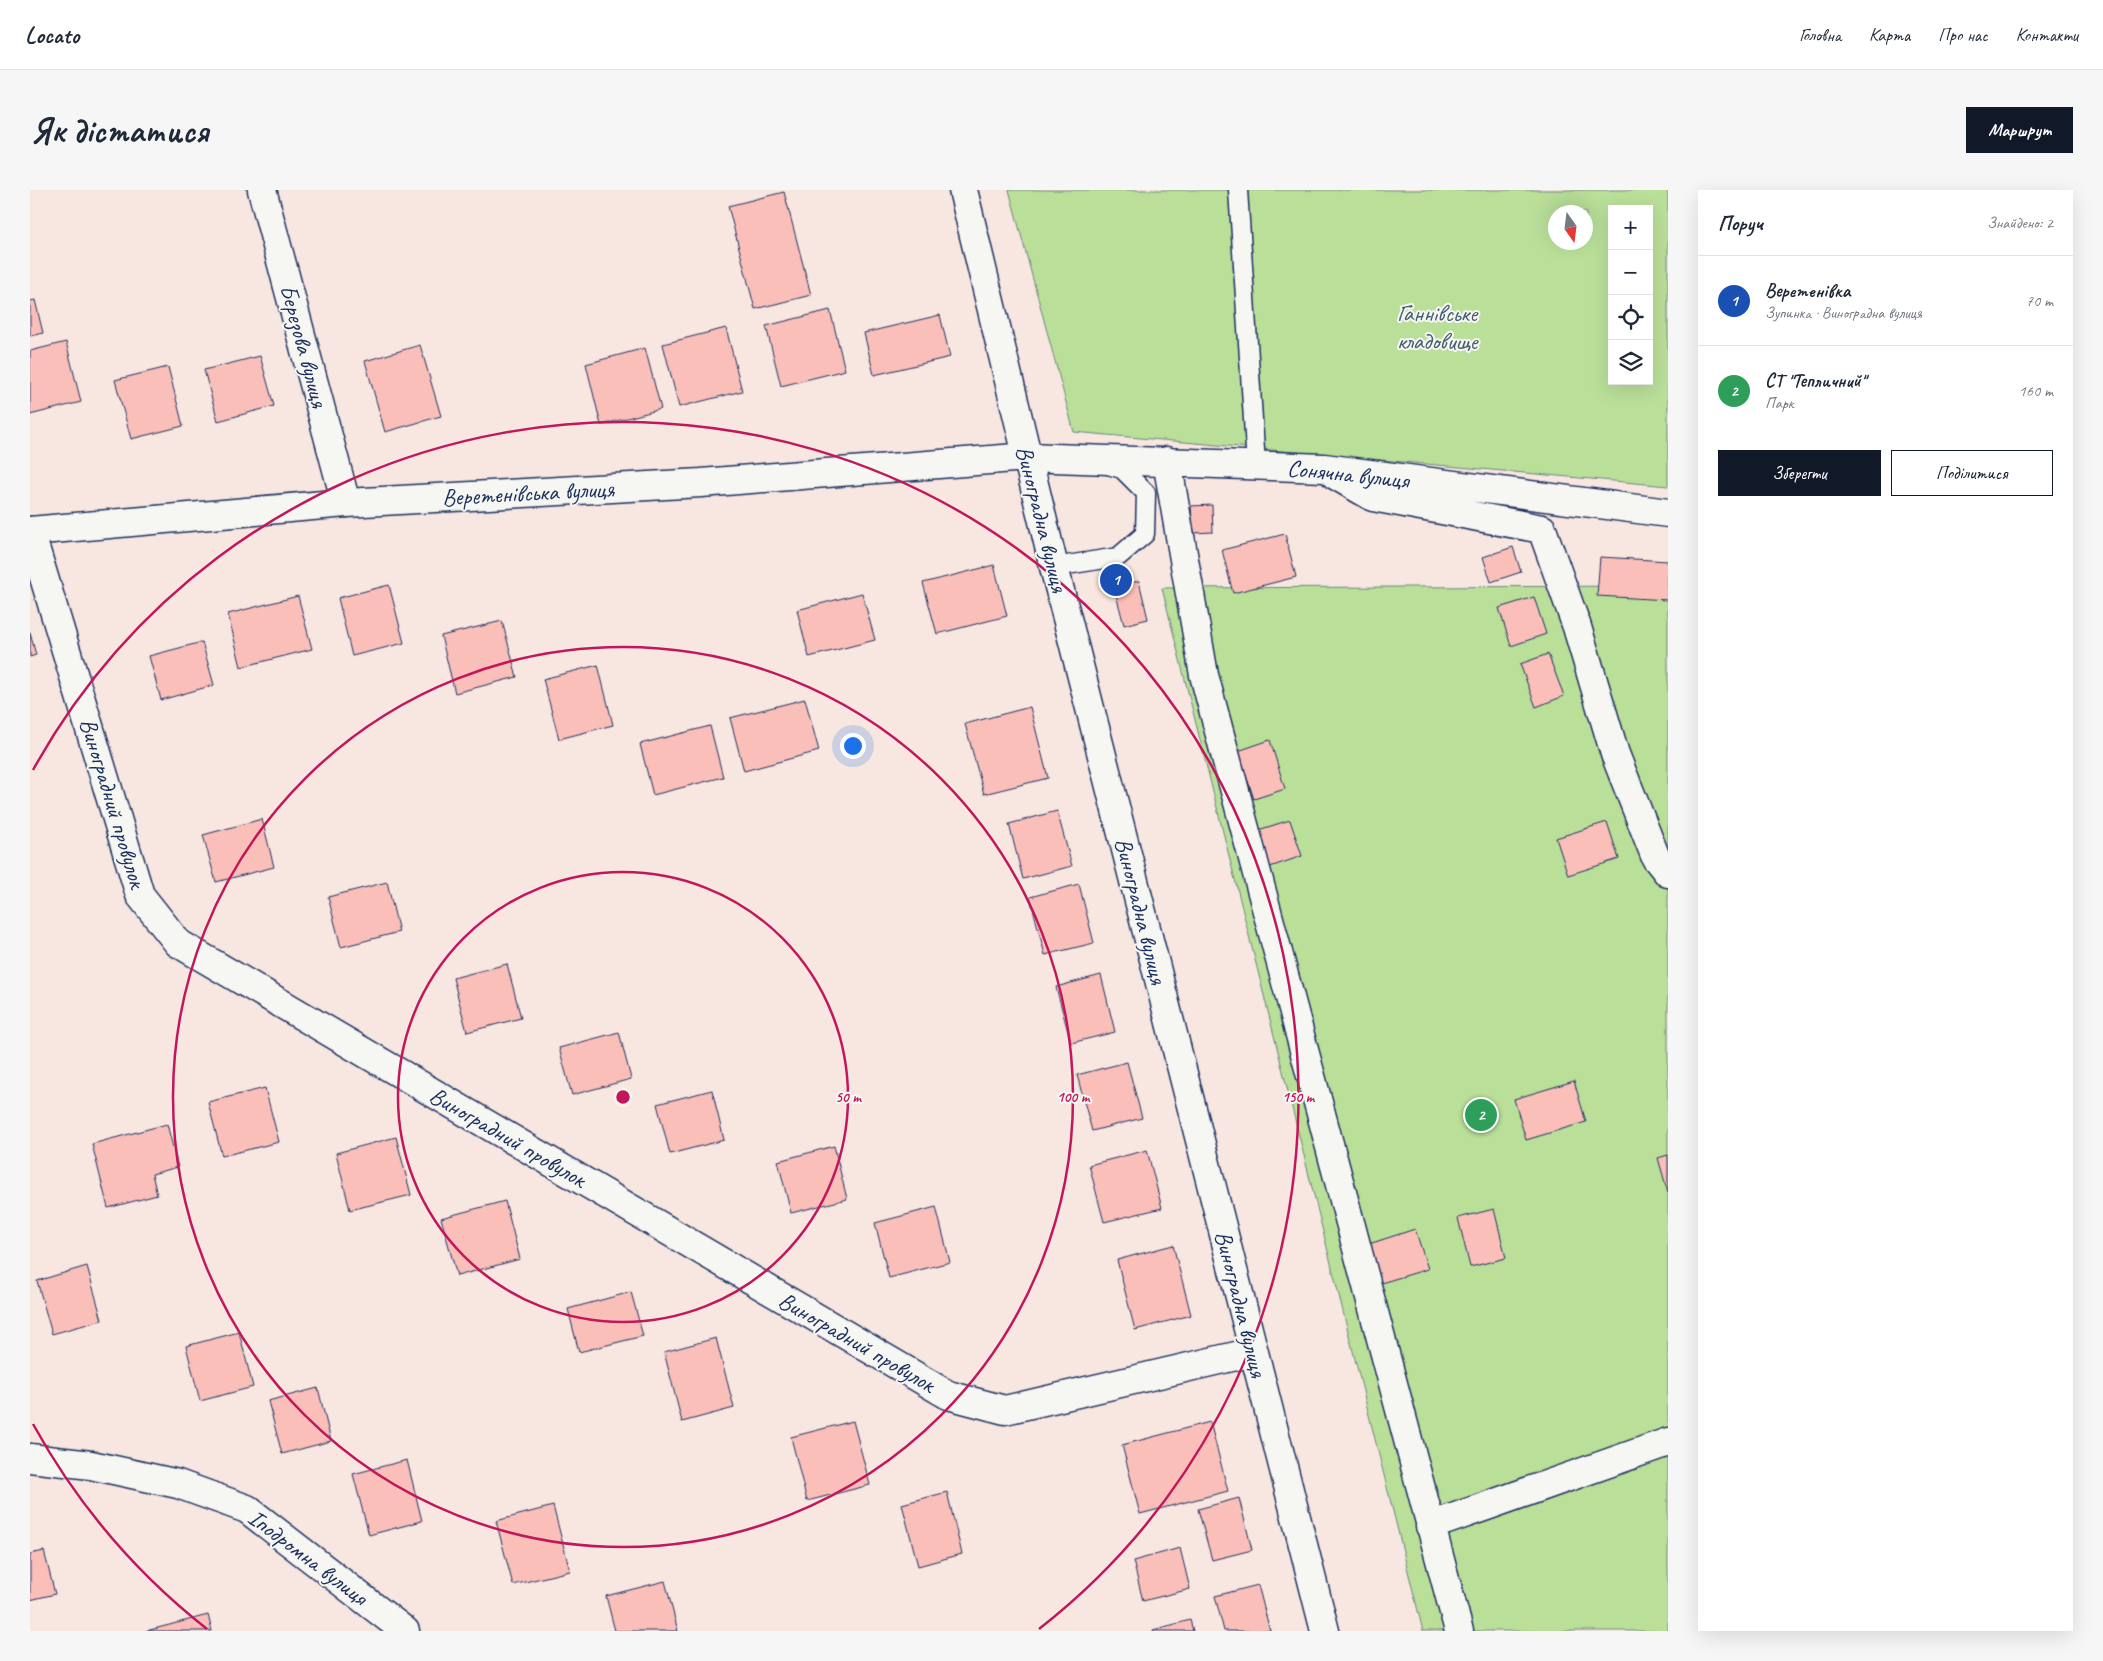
<!DOCTYPE html>
<html lang="uk">
<head>
<meta charset="utf-8">
<style>
	body { margin:0; font-family:Caveat,sans-serif; background:#f6f6f7; color:#1f2937 }
	.controls { position:absolute; right:15px; top:15px; display:grid; overflow:hidden; border-radius:0px; box-shadow:0 5px 20px #0002 }
	.controls button { width:45px; height:45px; display:grid; place-items:center; padding:0; border:0; border-bottom:1px solid #e0e1e3; background:#fff; color:#1f2937; font:25px sans-serif }
	.compass { position:absolute; left:1518px; top:15px; width:45px; height:45px; border-radius:50%; background:#fff; box-shadow:0 5px 20px #0002; rotate:166deg }
	.you { position:absolute; left:822px; top:555px; width:18px; height:18px; margin:-12px; border:4px solid #fff; border-radius:50%; background:#1a73e8; box-shadow:0 0 0 8px #1a73e833 }
	.badge { display:grid; place-items:center; width:32px; height:32px; border-radius:50%; background:#111827; color:#fff; font-size:16px; font-weight:700 }
	.pin { position:absolute; translate:-50% -50%; border:2px solid #fff; box-shadow:0 1px 5px #0006 }
	.list { margin:0; padding:0; list-style:none }
	h2 { display:flex; justify-content:space-between; align-items:center; height:65px; margin:0; padding:0 20px; font-size:21px }
	h2 small { font-size:16px; font-weight:400; color:#747a83 }
	.list li { display:grid; grid-template-columns:32px 1fr auto; gap:15px; align-items:center; box-sizing:border-box; height:90px; padding:0 20px; border-top:1px solid #e0e1e3 }
	.list b { display:block; font-size:19px; white-space:nowrap }
	.list p { margin:0; font-size:16px; white-space:nowrap; color:#747a83 }
	.list em { font-size:16px; font-style:normal; color:#747a83 }
	.actions { display:flex; gap:10px; padding:15px 20px }
	.actions a { flex:1; padding:11px 0; border:1px solid #111827; border-radius:0px; text-align:center; font-size:18px; color:#111827 }
	.actions .main { background:#111827; color:#fff }
	.icon { flex:none; width:28px; height:28px; fill:none; stroke:currentColor; stroke-width:2; stroke-linecap:round; stroke-linejoin:round }
	.map { position:relative; flex:none; width:1638px; height:1441px; overflow:hidden; border-radius:0px }
	header { display:flex; align-items:center; gap:30px; box-sizing:border-box; height:70px; padding:0 25px; background:#fff; border-bottom:1px solid #e0e1e3 }
	header strong { font-size:24px }
	nav { display:flex; gap:28px; margin-inline-start:auto; font-size:18px }
	.intro { display:flex; align-items:center; justify-content:space-between; box-sizing:border-box; height:120px; padding:0 30px }
	h1 { margin:0; font-size:35px }
	.button { padding:12px 22px; border-radius:0px; background:#111827; color:#fff; font-size:18px; font-weight:700 }
	main { display:flex; gap:30px; padding:0 30px }
	aside { flex:1; background:#fff; border-radius:0px; box-shadow:0 5px 20px #0002 }
	.map>svg:first-child { display:block }
	.green { fill:#b9df99; stroke:#6a877c; fill-rule:evenodd }
	.building { fill:#fbbfba; stroke:#1b2f5e }
	.lines { fill:none; stroke-linecap:round; stroke-linejoin:round }
	.lane-casing { stroke:#1b2f5e; stroke-width:21 }
	.street-casing { stroke:#1b2f5e; stroke-width:31 }
	.secondary-casing { stroke:#1b2f5e; stroke-width:31 }
	.lane { stroke:#f6f6f2; stroke-width:18 }
	.street { stroke:#f6f6f2; stroke-width:28 }
	.secondary { stroke:#f6f6f2; stroke-width:28 }
	.ring { fill:none; stroke:#c2185b; stroke-width:2.5 }
	.labels { text-anchor:middle; dominant-baseline:central; stroke-width:4; stroke-linejoin:round; paint-order:stroke }
	.park-label { font-size:24px; fill:#425b6d; stroke:#f6f6f2 }
	.street-label { font-size:24px; fill:#1b2f5e; stroke:#f6f6f2 }
	.centre { fill:#c2185b; stroke:#f6f6f2; stroke-width:2.5 }
	.ring-label { font-size:15px; text-anchor:middle; font-weight:bold; fill:#c2185b; stroke:#f6f6f2; stroke-width:4; stroke-linejoin:round; paint-order:stroke }
</style>
</head>
<body>
<header>
<strong>Locato</strong>
<nav><a>Головна</a><a>Карта</a><a>Про нас</a><a>Контакти</a></nav>
</header>
<div class="intro"><h1>Як дістатися</h1><a class="button">Маршрут</a></div>
<main>
<div class="map">
<svg width="1638" height="1441" viewBox="0 0 1638 1441">
	<rect width="100%" height="100%" fill="#f8e6e1"/>
	<filter id="ink" filterUnits="userSpaceOnUse"><feTurbulence type="fractalNoise" baseFrequency=".02" numOctaves="2"/><feDisplacementMap in="SourceGraphic" scale="10" xChannelSelector="R" yChannelSelector="G"/><feConvolveMatrix kernelMatrix="1 2 1 2 8 2 1 2 1" color-interpolation-filters="sRGB"/></filter>
	<g filter="url(#ink)">
		<path class="green" d="M979,0H1638V296L1044,242ZM1582,19H1619V191H1582ZM1526,22H1556V52H1526Z
			M1626,396L1638,409V1441H1393L1132,398Z"/>
		<path class="building" d="M754,2L781,105L725,119L698,16Z
			M5,110L13,143L0,146V111Z
			M800,120L815,180L751,196L736,136Z
			M910,125L920,167L844,185L834,143Z
			M696,138L712,201L649,217L633,154Z
			M36,152L51,212L0,225V161Z
			M390,155L411,226L355,242L335,171Z
			M615,158L631,219L571,235L556,174Z
			M230,166L244,216L188,231L174,180Z
			M138,177L153,236L101,249L85,190Z
			M1182,315L1183,342L1163,343L1161,316Z
			M1255,344L1266,387L1203,403L1192,360Z
			M1483,357L1491,382L1461,392L1453,367Z
			M1570,367L1638,371V410L1567,406Z
			M964,375L977,426L907,444L893,393Z
			M1109,391L1118,429L1094,435L1084,397Z
			M359,395L374,453L322,466L308,408Z
			M832,403L845,450L779,467L767,420Z
			M268,406L282,459L211,477L198,424Z
			M1504,407L1516,444L1481,456L1469,418Z
			M472,431L487,487L425,503L411,446Z
			M0,443L6,465L0,467Z
			M172,452L184,495L131,510L119,466Z
			M1518,464L1534,506L1506,517L1490,474Z
			M568,475L583,535L529,549L513,489Z
			M775,509L789,561L714,581L700,528Z
			M1000,517L1018,588L954,604L935,534Z
			M680,536L693,587L623,605L610,554Z
			M1240,550L1255,599L1224,609L1208,561Z
			M1027,621L1042,676L993,689L979,634Z
			M232,629L244,677L186,692L173,645Z
			M1260,630L1272,666L1237,678L1225,641Z
			M1577,632L1589,669L1538,685L1526,648Z
			M357,692L369,742L311,757L298,707Z
			M1049,694L1064,753L1015,765L1000,707Z
			M477,774L491,828L437,842L423,788Z
			M1071,785L1085,842L1041,853L1026,797Z
			M589,842L601,889L542,905L529,858Z
			M1097,872L1112,928L1062,941L1047,885Z
			M1544,891L1556,932L1496,950L1484,909Z
			M235,898L249,952L192,966L178,912Z
			M682,900L694,950L640,964L627,914Z
			M137,934L148,977L122,984L127,1005L78,1018L62,954Z
			M366,947L381,1005L320,1020L306,963Z
			M804,956L817,1009L761,1023L748,971Z
			M1117,960L1132,1018L1074,1032L1059,975Z
			M1638,965V1003L1628,968Z
			M475,1011L490,1069L427,1086L411,1028Z
			M906,1017L920,1072L859,1088L845,1033Z
			M1464,1019L1476,1068L1440,1077L1428,1028Z
			M1385,1039L1398,1079L1351,1093L1339,1054Z
			M1143,1055L1161,1125L1105,1140L1087,1070Z
			M57,1076L72,1130L22,1144L7,1091Z
			M601,1102L613,1146L549,1162L538,1119Z
			M209,1142L223,1197L170,1211L156,1156Z
			M686,1148L704,1218L652,1232L634,1162Z
			M288,1198L301,1251L252,1264L238,1211Z
			M823,1231L840,1295L777,1311L761,1247Z
			M1180,1232L1198,1301L1110,1324L1092,1255Z
			M377,1270L392,1331L339,1345L323,1284Z
			M917,1302L932,1364L888,1376L872,1314Z
			M1209,1308L1222,1360L1182,1370L1168,1319Z
			M523,1316L540,1381L483,1395L466,1331Z
			M1150,1358L1160,1399L1113,1411L1103,1371Z
			M14,1361L25,1404L0,1410V1364Z
			M635,1391L648,1441H585L576,1406Z
			M1228,1395L1240,1441H1194L1185,1406Z
			M178,1425L182,1441H116Z
			M1160,1430L1163,1441H1123V1440Z"/>
		<g class="lines">
			<g class="lane-casing">
				<path id="lane" d="M1208,0L1226,275
					M1024,377L1088,367L1115,344L1116,303L1092,279L1078,275"/>
			</g>
			<g class="street-casing">
				<path id="street" d="M232,0L316,313
					M933,0L1024,377L1295,1441
					M997,267L1294,278L1638,323
					M1137,271L1174,485L1429,1441
					M1305,285L1343,307L1512,339L1547,437L1585,564L1626,668L1638,683
					M0,341L110,705L148,753L918,1205L975,1220L1223,1162
					M0,1268L61,1275L148,1294L217,1319L375,1441
					M1400,1336L1638,1252"/>
			</g>
			<g class="secondary-casing">
				<path id="secondary" d="M0,341L316,313L671,293L997,267"/>
			</g>
			<use href="#lane" class="lane"/>
			<use href="#street" class="street"/>
			<use href="#secondary" class="secondary"/>
		</g>
	</g>
	<g class="ring">
		<circle cx="593" cy="907" r="225"/>
		<circle cx="593" cy="907" r="450"/>
		<path d="M177 1439A675 675 0 0 1 3 1234M3 580A675 675 0 1 1 1009 1439"/>
	</g>
	<g class="labels">
		<g class="park-label">
			<text x="1407" y="123">Ганнівське<tspan x="1407" dy="28">кладовище</tspan></text>
		</g>
		<g class="street-label">
			<text transform="translate(274 156) rotate(75)">Березова вулиця</text>
			<text transform="translate(1318 284) rotate(6)">Сонячна вулиця</text>
			<text transform="translate(498 303) rotate(-3)">Веретенівська вулиця</text>
			<text transform="translate(1012 329) rotate(76)">Виноградна вулиця</text>
			<text transform="translate(83 613) rotate(73)">Виноградний провулок</text>
			<text transform="translate(1111 721) rotate(76)">Виноградна вулиця</text>
			<text transform="translate(478 947) rotate(30)">Виноградний провулок</text>
			<text transform="translate(1211 1114) rotate(76)">Виноградна вулиця</text>
			<text transform="translate(827 1152) rotate(30)">Виноградний провулок</text>
			<text transform="translate(278 1367) rotate(37)">Іподромна вулиця</text>
		</g>
	</g>
	<circle cx="593" cy="907" r="8" class="centre"/>
	<g class="ring-label">
		<text x="818" y="912">50 m</text>
		<text x="1043" y="912">100 m</text>
		<text x="1268" y="912">150 m</text>
	</g>
</svg>
<div class="controls">
<button>+</button>
<button>−</button>
<button><svg class="icon" aria-label="locate" viewBox="0 0 24 24"><circle cx="12" cy="12" r="6"/><path d="M12 2v4M12 18v4M2 12h4M18 12h4"/></svg></button>
<button><svg class="icon" aria-label="layers" viewBox="0 0 24 24"><path d="M12 4l9 5-9 5-9-5zM3 14l9 5 9-5"/></svg></button>
</div>
<svg class="compass" viewBox="-18 -18 36 36"><path d="M0-13l5 13h-10z" fill="#e53935"/><path d="M0 13l5-13h-10z" fill="#747a83"/></svg>
<div class="you"></div>
<div class="pin badge" style="left:1086px;top:390px;background:#1a4fb4">1</div>
<div class="pin badge" style="left:1451px;top:925px;background:#2e9e5b">2</div>
</div>
<aside>
<h2>Поруч<small>Знайдено: 2</small></h2>
<ul class="list">
<li><span class="badge" style="background:#1a4fb4">1</span><div><b>Веретенівка</b><p>Зупинка · Виноградна вулиця</p></div><em>70 m</em></li>
<li><span class="badge" style="background:#2e9e5b">2</span><div><b>СТ &quot;Тепличний&quot;</b><p>Парк</p></div><em>160 m</em></li>
</ul>
<div class="actions"><a class="main">Зберегти</a><a>Поділитися</a></div>
</aside>
</main>
</body>
</html>
